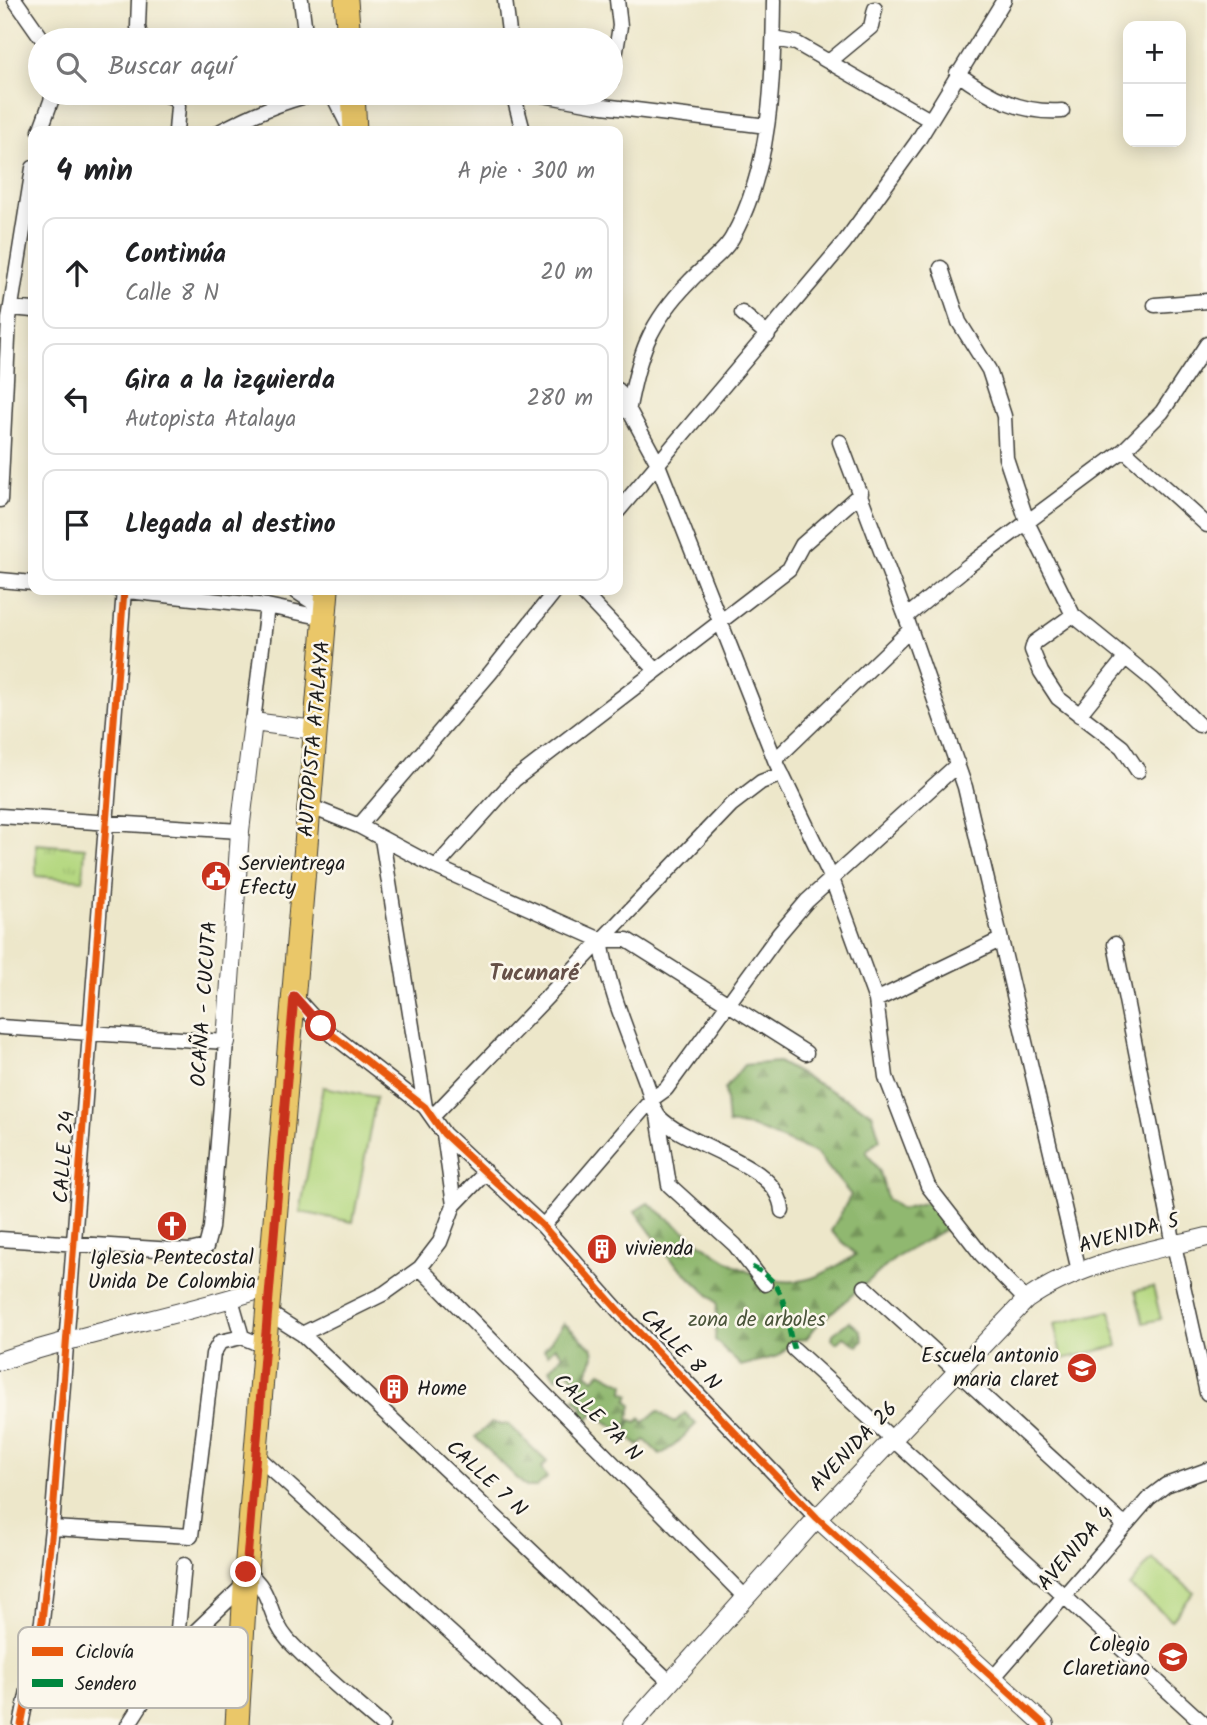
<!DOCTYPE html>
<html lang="es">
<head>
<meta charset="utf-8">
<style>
	body { margin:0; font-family:Kalam,sans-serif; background:#f2f2f2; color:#202124 }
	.controls { position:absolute; right:21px; top:21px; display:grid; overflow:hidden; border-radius:14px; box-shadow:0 4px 18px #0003 }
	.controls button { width:63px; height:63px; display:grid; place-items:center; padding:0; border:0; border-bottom:2px solid #e0e0e0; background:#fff; color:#202124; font:35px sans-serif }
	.stop { position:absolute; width:21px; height:21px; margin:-16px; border:5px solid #c8321e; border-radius:50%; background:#fff }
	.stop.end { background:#c8321e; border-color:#fff; box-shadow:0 2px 7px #0008 }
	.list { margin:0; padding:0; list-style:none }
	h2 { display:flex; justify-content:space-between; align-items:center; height:91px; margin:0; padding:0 28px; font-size:30px }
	h2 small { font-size:23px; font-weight:400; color:#757577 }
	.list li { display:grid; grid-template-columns:46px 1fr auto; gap:21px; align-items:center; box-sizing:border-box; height:112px; margin:0 14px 14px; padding:0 14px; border:2px solid #e0e0e0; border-radius:14px }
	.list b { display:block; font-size:26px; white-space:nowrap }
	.list p { margin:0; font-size:23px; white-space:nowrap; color:#757577 }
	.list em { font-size:23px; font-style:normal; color:#757577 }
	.icon { flex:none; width:38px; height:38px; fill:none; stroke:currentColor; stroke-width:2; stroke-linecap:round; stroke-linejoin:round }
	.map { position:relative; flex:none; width:1207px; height:1725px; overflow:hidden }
	.search { position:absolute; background:#fff; box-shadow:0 4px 18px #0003; left:28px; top:28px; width:595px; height:77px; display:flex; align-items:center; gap:18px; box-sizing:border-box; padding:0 24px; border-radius:38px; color:#757577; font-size:26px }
	.panel { position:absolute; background:#fff; box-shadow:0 4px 18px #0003; left:28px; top:126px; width:595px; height:469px; border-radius:14px }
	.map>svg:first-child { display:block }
	.grass { fill:url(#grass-tufts); stroke:#687a4e; stroke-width:2 }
	.forest { fill:url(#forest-firs); stroke:#566a46; stroke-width:2 }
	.pitch { fill:#b5d881; stroke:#687a4e; stroke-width:2 }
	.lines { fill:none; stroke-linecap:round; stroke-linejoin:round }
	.minor-casing { stroke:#3b3a36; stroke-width:17 }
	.tertiary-casing { stroke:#3b3a36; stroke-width:20 }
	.primary-casing { stroke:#3b3a36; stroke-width:25 }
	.minor { stroke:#fff; stroke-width:14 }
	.tertiary { stroke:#fff; stroke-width:18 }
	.primary { stroke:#eac769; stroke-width:23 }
	.quiet { stroke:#00873e; stroke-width:5; stroke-dasharray:10 5; stroke-linecap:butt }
	.cycleway-casing { stroke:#fbf7ec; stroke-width:11 }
	.cycleway { stroke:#e8590c; stroke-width:7 }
	.route { stroke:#c8321e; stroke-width:9 }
	.labels { text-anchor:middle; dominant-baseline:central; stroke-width:5; stroke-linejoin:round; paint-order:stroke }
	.street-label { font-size:21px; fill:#1c1c1c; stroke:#fbf7ec }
	.poi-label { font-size:21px; fill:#1c1c1c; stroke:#fbf7ec; text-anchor:start }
	.park-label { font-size:21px; fill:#4a543a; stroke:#fbf7ec }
	.neighbourhood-label { font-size:23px; font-weight:bold; fill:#655048; stroke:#fbf7ec }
	.key { fill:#fbf7ec; stroke:#b8b5ae; stroke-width:2 }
	.key-label { font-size:19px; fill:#1c1c1c }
</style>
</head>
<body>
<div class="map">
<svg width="1207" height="1725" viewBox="0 0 1207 1725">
	<defs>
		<pattern id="grass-tufts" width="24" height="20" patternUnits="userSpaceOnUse" patternTransform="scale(1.75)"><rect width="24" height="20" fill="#b5d881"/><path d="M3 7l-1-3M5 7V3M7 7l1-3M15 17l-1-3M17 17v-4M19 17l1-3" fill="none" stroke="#9bb96f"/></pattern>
		<pattern id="forest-firs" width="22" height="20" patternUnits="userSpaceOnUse" patternTransform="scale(1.75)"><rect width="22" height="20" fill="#90b86f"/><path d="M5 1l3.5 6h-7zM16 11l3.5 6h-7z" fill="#75955a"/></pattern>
	</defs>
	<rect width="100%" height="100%" fill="#fbf7ec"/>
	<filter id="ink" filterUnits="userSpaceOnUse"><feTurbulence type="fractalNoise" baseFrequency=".0143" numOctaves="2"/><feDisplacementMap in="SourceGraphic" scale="14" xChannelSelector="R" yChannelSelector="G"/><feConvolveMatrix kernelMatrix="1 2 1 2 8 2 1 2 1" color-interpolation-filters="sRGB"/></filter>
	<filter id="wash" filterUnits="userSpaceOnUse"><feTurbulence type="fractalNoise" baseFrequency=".00686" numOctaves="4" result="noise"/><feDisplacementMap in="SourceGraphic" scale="28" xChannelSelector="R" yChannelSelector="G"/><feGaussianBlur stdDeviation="1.57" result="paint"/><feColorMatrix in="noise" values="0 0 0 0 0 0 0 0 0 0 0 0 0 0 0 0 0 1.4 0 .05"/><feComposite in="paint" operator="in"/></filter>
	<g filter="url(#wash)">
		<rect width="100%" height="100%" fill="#ede7ca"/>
		<path class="grass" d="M36,844L85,848L83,880L36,876Z"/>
		<path class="forest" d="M778,1062L872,1113L880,1139L866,1151L880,1172L887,1199L901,1209L935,1200L963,1237L946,1229L897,1257L818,1324L806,1339L794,1340L778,1356L741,1366L715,1340L717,1303L669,1257L635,1211L648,1203C689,1233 754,1295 808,1279C824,1275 841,1263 856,1255L831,1231L851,1195L816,1153L752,1127L728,1124L725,1089L744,1065Z
			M849,1321L860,1330L863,1339L858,1346L844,1337L836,1343L832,1339L833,1334Z
			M564,1323L593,1349L594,1356L587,1373L594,1379L601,1372L624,1384L623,1392L630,1395L627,1400L632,1405L627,1426L620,1425L617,1429L593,1413L584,1423L576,1415L583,1408L574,1399L586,1391L565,1368L556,1378L550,1369L563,1355L555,1347L548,1354L544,1350Z
			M658,1411L674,1423L685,1413L696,1424L675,1445L660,1455L645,1440L638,1446L629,1437L621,1440L622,1431L627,1429L631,1420L637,1422L641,1418L643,1423Z
			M491,1423L509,1425L547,1462L541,1468L547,1478L536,1487H526L475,1437Z"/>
		<path class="pitch" d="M323,1087L376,1097L353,1222L300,1212Z
			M1153,1287L1161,1319L1143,1323L1135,1291Z
			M1110,1311L1118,1346L1062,1359L1054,1324Z
			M1152,1559L1194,1592L1172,1620L1129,1586Z"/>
	</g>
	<g filter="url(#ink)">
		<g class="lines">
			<g class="minor-casing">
				<path id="minor" d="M15,0L43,40
					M139,0L138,27L141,40
					M301,0L306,40
					M505,0L510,40
					M774,39L796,43L930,120
					M830,61L871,27L875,9
					M957,73C989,97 1022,114 1062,111
					M611,81L620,26L617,0
					M159,93L175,98L178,106L176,131
					M332,93L350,129
					M513,93L523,131
					M532,93L603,106L767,126
					M40,131L54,93
					M221,131C253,114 284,100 319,93
					M941,268L959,322L989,370L1004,416L1006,458L1028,524L1073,615L1153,680L1199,725
					M1155,305L1207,301
					M11,308L33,310
					M742,313L768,335
					M618,390L657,462L775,760L832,879L876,1000L886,1077L928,1186L981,1254L1026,1300
					M628,412C639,354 648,324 691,280C703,267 723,254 732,238C772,167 773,80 774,0
					M840,442L906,617L965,787L1079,1271
					M1124,450L1207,525
					M0,500L9,319L33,168
					M618,511L844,243L917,142L1004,0
					M0,580L33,583
					M118,590L267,606L325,618
					M294,590L326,611
					M580,590L655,669
					M1073,615L1034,643L1032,650L1041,672L1058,698L1122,747L1138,771
					M906,617L968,566L1124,450L1162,412L1207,344
					M1079,715L1125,658
					M253,722L267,606
					M775,760L910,630
					M309,806L359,826L436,867L601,940H627L806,1053
					M0,816L240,831
					M359,826L491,672L556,590
					M382,839L425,1107
					M436,867L514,780L789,569L802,545L861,493
					M601,940C608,989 629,1036 646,1082C650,1092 652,1109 659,1117C689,1148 779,1162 782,1211
					M1115,944L1174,1245L1207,1393
					M294,996L321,1026L425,1107L444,1134L543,1226L625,1318L817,1518
					M876,1000L1000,940
					M0,1027L226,1042L211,1228L206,1247L189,1251L0,1239
					M658,1116L669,1185L735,1245L765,1284
					M432,1117L731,805L761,782L782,774
					M454,1205L486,1172
					M543,1226L652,1099L666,1089L779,934L807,901L958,764
					M420,1268L745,1597
					M865,1287L1124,1525
					M231,1299L242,1337
					M269,1313L302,1334L669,1681
					M302,1334L385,1293L420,1268L440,1242L454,1205L444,1134
					M794,1349L1205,1725
					M257,1456L552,1725
					M52,1528L191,1536L213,1354L220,1342L242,1337L266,1347
					M246,1572C274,1591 266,1615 288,1640C316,1670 351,1698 382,1725
					M176,1650L184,1565
					M994,1677L1149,1498L1166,1485L1207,1470
					M21,1725L42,1621L52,1528L124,590
					M128,1725L176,1650L246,1583"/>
			</g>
			<g class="tertiary-casing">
				<path id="tertiary" d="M226,1042L240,831L253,722L315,730
					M0,1361C89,1331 181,1316 271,1286
					M817,1518L1045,1725
					M632,1725L817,1518L1026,1300C1079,1263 1145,1252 1207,1237"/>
			</g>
			<g class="primary-casing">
				<path id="primary" d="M346,0L349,40
					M353,93L355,131
					M237,1725L246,1572L327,590"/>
			</g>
			<use href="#minor" class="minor"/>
			<use href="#tertiary" class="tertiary"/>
			<use href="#primary" class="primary"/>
			<path class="quiet" d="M752,1267C790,1284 783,1314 794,1349"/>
			<g class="cycleway-casing">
				<path id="cycleway" d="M294,996L321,1026L425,1107L444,1134L543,1226L625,1318L817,1518L1045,1725
					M21,1725L42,1621L52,1528L124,590"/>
			</g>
			<use href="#cycleway" class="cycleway"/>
		</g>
	</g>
	<g class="lines" filter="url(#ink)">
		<path class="route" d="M246,1572L294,996L321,1026"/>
	</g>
	<defs>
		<g id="civic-disc" transform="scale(1.575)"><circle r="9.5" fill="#c8321e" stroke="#fbf7ec"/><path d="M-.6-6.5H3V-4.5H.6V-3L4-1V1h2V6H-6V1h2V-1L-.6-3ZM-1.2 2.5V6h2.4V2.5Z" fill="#fff"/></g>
		<g id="church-disc" transform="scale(1.575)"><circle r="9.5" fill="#c8321e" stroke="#fbf7ec"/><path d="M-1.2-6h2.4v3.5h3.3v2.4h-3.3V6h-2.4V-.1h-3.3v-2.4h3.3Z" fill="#fff"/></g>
		<g id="building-disc" transform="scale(1.575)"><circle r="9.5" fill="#c8321e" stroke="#fbf7ec"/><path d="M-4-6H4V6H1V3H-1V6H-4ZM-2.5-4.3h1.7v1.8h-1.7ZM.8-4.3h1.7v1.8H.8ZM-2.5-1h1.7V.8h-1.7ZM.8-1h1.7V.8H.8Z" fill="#fff"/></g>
		<g id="school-disc" transform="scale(1.575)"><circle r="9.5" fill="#c8321e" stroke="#fbf7ec"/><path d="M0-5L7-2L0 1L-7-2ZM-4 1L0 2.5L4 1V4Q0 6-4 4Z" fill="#fff"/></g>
	</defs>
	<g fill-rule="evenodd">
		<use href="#civic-disc" x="216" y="876"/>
		<use href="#church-disc" x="172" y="1226"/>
		<use href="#building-disc" x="602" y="1249"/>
		<use href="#school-disc" x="1082" y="1368"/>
		<use href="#building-disc" x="394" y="1389"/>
		<use href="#school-disc" x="1173" y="1657"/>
	</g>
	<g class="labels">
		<g class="street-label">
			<text transform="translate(315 739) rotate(-85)">AUTOPISTA ATALAYA</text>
			<text transform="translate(205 1004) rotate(-86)">OCAÑA - CUCUTA</text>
			<text transform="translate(65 1157) rotate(-86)">CALLE 24</text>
			<text transform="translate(1129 1234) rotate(-15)">AVENIDA 5</text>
			<text transform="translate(680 1350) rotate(46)">CALLE 8 N</text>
			<text transform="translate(597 1418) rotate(45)">CALLE 7A N</text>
			<text transform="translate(854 1447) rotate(-46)">AVENIDA 26</text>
			<text transform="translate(486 1479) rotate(43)">CALLE 7 N</text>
			<text transform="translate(1076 1549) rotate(-49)">AVENIDA 4</text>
		</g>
		<g class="poi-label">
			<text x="239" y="864">Servientrega<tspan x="239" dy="24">Efecty</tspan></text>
			<text x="625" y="1249">vivienda</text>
			<text x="172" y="1258" text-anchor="middle">Iglesia Pentecostal<tspan x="172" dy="24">Unida De Colombia</tspan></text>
			<text x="1059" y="1356" text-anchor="end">Escuela antonio<tspan x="1059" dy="24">maria claret</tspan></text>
			<text x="417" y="1389">Home</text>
			<text x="1150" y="1645" text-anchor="end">Colegio<tspan x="1150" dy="24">Claretiano</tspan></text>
		</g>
		<g class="park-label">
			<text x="757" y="1320">zona de arboles</text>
		</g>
		<g class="neighbourhood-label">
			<text x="534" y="974">Tucunaré</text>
		</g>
	</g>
	<rect x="18" y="1627" width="230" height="81" rx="10" class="key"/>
	<rect x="32" y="1647" width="31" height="9" fill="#e8590c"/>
	<rect x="32" y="1679" width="31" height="8" fill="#00873e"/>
	<g class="key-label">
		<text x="75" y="1658">Ciclovía</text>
		<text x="75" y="1690">Sendero</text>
	</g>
</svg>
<div class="controls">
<button>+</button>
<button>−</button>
</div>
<div class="stop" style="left:321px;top:1026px"></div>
<div class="stop end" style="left:246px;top:1572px"></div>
<div class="search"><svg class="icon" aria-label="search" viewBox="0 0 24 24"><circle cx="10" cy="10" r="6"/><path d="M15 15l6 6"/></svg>Buscar aquí</div>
<section class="panel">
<h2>4 min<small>A pie · 300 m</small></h2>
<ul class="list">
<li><svg class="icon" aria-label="ahead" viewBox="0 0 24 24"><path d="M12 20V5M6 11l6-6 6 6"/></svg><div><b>Continúa</b><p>Calle 8 N</p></div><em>20 m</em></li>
<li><svg class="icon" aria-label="left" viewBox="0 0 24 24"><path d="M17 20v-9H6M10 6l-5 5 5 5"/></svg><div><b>Gira a la izquierda</b><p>Autopista Atalaya</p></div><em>280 m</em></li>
<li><svg class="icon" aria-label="arrive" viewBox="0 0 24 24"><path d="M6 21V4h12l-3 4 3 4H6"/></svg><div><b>Llegada al destino</b></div></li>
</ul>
</section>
</div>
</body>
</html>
